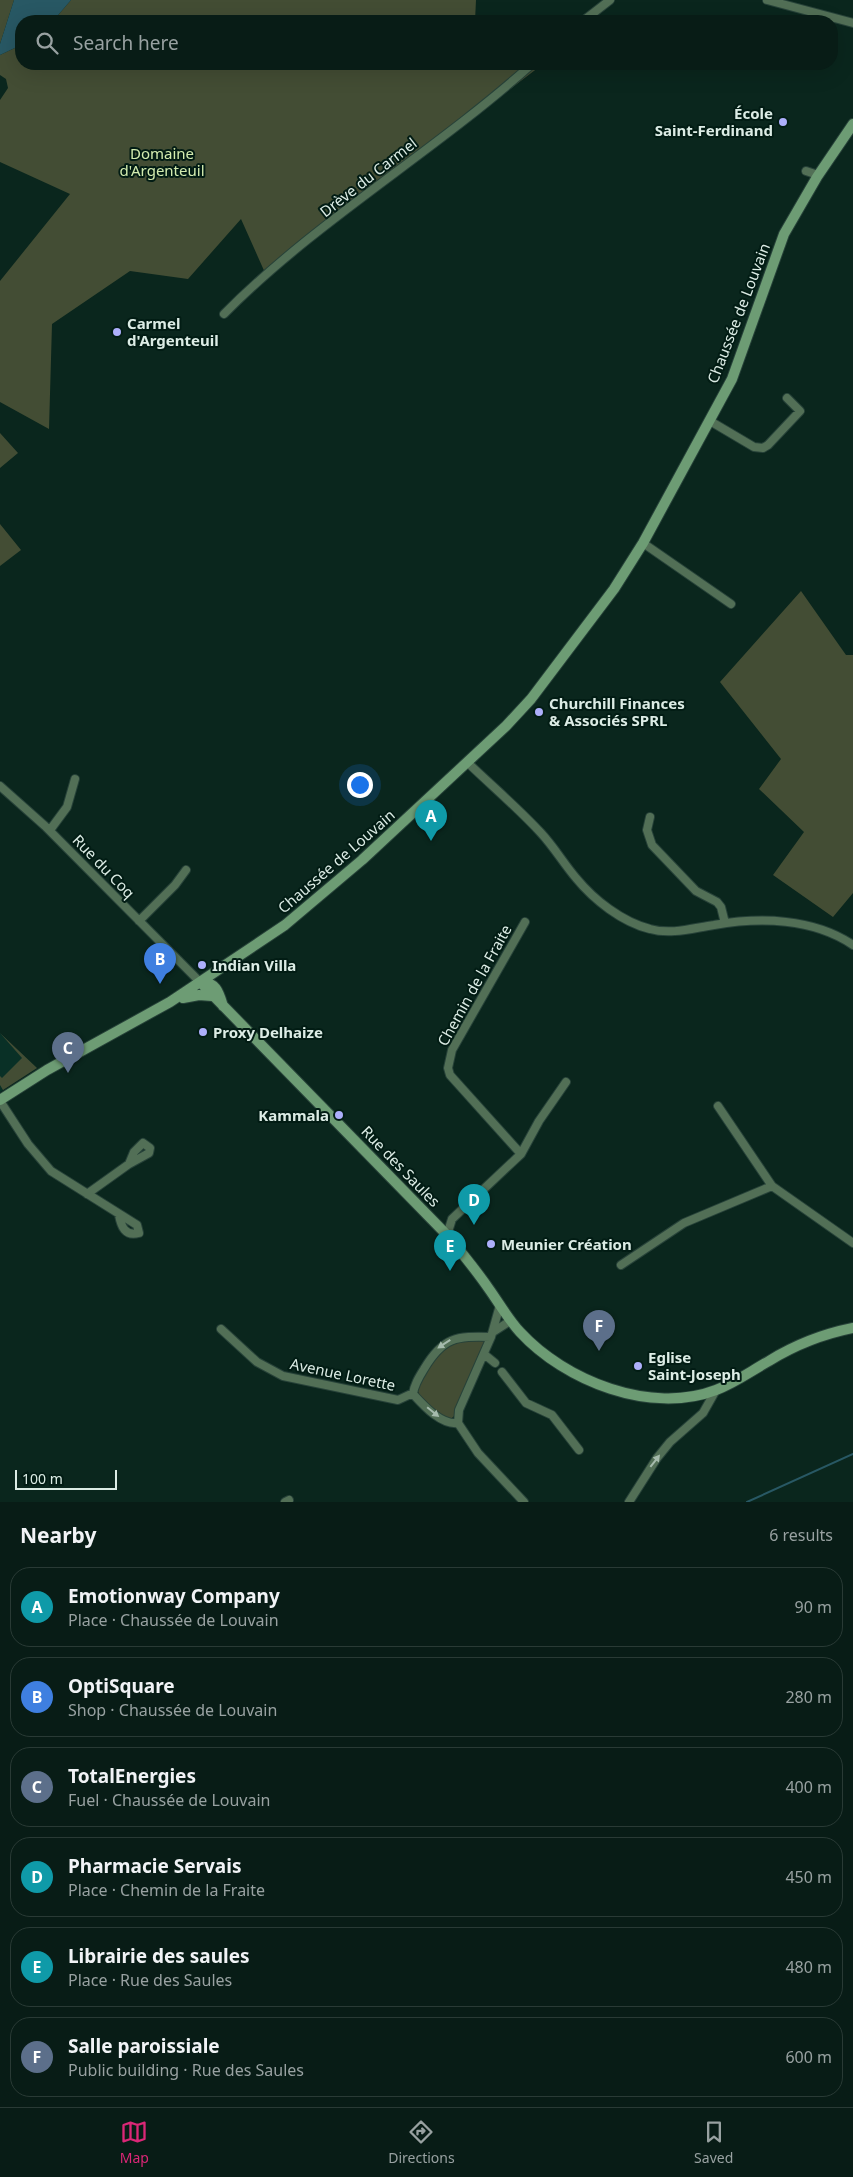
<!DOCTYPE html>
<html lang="en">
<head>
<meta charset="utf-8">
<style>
	body { margin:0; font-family:"Noto Sans",sans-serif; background:#11251f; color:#f1f3f6 }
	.scale { position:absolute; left:15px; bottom:12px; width:102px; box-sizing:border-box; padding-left:5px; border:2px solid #dcece5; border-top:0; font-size:14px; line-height:18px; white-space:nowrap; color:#dcece5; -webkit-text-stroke:4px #021c14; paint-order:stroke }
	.you { position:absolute; left:359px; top:784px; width:18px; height:18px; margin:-12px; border:4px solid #fff; border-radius:50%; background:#1a73e8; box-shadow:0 0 0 8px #1a73e833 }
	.badge { display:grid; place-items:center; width:32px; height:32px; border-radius:50%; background:#db2777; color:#fff; font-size:16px; font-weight:700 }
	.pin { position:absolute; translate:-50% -41px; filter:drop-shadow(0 1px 2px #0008) }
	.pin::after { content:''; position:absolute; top:26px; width:18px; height:15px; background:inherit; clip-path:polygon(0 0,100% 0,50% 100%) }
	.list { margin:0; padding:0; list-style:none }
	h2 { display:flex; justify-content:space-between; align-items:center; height:65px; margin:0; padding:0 20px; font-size:21px }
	h2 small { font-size:16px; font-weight:400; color:#98a1a1 }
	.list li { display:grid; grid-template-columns:32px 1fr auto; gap:15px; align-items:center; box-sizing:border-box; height:80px; margin:0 10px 10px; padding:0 10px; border:1px solid #293a35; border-radius:20px }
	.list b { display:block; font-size:19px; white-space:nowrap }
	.list p { margin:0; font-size:16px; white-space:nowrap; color:#98a1a1 }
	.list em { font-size:16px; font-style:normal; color:#98a1a1 }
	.icon { flex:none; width:28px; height:28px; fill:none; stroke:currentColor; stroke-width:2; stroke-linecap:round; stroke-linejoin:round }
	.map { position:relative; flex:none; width:853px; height:1502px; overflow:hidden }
	.search { position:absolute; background:#081c16; box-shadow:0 5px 20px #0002; left:15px; right:15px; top:15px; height:55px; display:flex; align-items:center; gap:12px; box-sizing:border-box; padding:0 18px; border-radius:20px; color:#98a1a1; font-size:19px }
	.sheet { height:605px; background:#081c16 }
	nav { display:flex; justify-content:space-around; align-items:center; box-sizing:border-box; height:70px; border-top:1px solid #293a35; background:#081c16; font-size:14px; color:#98a1a1 }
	nav a { display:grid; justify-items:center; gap:2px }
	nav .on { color:#db2777 }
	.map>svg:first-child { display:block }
	.built { fill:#093026 }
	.green { fill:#434d34 }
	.water { fill:#285864 }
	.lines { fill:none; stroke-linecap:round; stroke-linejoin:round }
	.stream { stroke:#285864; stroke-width:2 }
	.street-casing { stroke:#274239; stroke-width:10 }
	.secondary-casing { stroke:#274239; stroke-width:12 }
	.street { stroke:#526f56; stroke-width:8 }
	.secondary { stroke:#6d9c74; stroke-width:10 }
	.oneway { fill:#a5baac }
	.poi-dot { fill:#adaffb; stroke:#021c14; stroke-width:2 }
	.labels { text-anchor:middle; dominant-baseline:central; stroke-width:4; stroke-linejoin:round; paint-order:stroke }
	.poi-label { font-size:15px; font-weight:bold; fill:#dcece5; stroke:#021c14; text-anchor:start }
	.park-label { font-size:15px; fill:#d3ecaf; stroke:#021c14 }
	.street-label { font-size:15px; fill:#dcece5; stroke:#021c14 }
</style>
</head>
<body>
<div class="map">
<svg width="853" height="1502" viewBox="0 0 853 1502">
	<rect width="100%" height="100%" fill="#0a261d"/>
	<path class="built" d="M0,1033L37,1068L0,1092Z"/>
	<path class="green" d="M0,0H14L0,44Z
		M71,0H476L475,21H53Z
		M21,45V64H543L266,275L241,219L188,279L130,271L52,324L49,429L0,402V281L70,194L0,162V100L8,88L6,79L0,75V55Z
		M0,433L18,453L0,468Z
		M0,524L21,550L0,566Z
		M801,591L846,655H853V893L833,917L773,875L804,832L759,789L781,759L720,682Z
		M0,1033L37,1068L3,1090L0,1085V1076L2,1078L22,1058Z
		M487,1340L454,1416L451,1419C438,1417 421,1401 417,1389L436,1353L451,1341Z"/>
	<path class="water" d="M14,0H71L53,21H21V45L0,55V44Z"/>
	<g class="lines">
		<path class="stream" d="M747,1502L853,1454"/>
		<g class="street-casing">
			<path id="street" d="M767,0L853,23
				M583,21L610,0
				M806,171L818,175
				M224,314C316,221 434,152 532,64
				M710,421L754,447L763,448L768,445L800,411L787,398
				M643,543L731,604
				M467,762C492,786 518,808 541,833C554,847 564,864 576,878C594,900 622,922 650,929C671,935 693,928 714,925C760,917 813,918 853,945
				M0,786L45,826L201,983
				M650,817L647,830L652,845L696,891L717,902L721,907L725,923
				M50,830L67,807L75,779
				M139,921L175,885L186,870
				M0,1101L28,1144L51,1171L137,1225L139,1233C125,1237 121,1226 119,1215
				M718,1106L772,1186L853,1243
				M521,1154L450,1075L448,1068L452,1050L525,922
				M87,1194L129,1164L134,1152L143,1143L150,1148L149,1153L129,1164
				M447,1235L452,1219L521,1154L539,1121L566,1082
				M621,1265L684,1223L772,1186
				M221,1329L257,1362L283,1376L398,1400L413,1393
				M493,1332L510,1321
				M484,1354L495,1363
				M502,1372L526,1403L552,1415L579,1450
				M458,1423C441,1425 424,1406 413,1394C414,1385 419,1377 424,1369C443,1337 456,1336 491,1337
				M458,1423L459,1410L491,1337L500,1305
				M458,1423L478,1453L524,1502
				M285,1502L289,1500
				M629,1502L657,1458L670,1442L703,1413L716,1390"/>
		</g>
		<g class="secondary-casing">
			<path id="secondary" d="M201,983L447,1235C462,1253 476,1270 489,1289C499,1303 508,1319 520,1332C565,1381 651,1415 716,1390C735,1383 751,1371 769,1361C795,1345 823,1334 853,1328
				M201,983C216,981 219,993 223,1006
				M183,998L199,995L212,996
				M0,1100L47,1070L170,1002L285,925L362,860L506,726L531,699L614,589L643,543L732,379L784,234L817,177L853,124"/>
		</g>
		<use href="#street" class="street"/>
		<use href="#secondary" class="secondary"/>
	</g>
	<defs><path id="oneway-solid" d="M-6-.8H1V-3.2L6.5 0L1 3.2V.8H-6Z" transform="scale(1.25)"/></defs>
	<g class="oneway">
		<use href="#oneway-solid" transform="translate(444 1344) rotate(147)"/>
		<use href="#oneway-solid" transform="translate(433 1412) rotate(39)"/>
		<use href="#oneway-solid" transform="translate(655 1461) rotate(-52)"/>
	</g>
	<g class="poi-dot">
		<circle cx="783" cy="122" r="5"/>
		<circle cx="117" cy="332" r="5"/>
		<circle cx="539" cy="712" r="5"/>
		<circle cx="202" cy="965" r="5"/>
		<circle cx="203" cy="1032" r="5"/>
		<circle cx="339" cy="1115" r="5"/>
		<circle cx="491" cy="1244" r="5"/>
		<circle cx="638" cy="1366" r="5"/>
	</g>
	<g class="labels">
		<g class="poi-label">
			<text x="773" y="113" text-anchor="end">École<tspan x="773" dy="17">Saint-Ferdinand</tspan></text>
			<text x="127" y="323">Carmel<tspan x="127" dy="17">d'Argenteuil</tspan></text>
			<text x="549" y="703">Churchill Finances<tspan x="549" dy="17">&amp; Associés SPRL</tspan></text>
			<text x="212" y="965">Indian Villa</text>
			<text x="213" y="1032">Proxy Delhaize</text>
			<text x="329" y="1115" text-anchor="end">Kammala</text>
			<text x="501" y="1244">Meunier Création</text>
			<text x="648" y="1357">Eglise<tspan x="648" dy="17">Saint-Joseph</tspan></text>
		</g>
		<g class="park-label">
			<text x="162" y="153">Domaine<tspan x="162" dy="17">d'Argenteuil</tspan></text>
		</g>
		<g class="street-label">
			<text transform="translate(368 177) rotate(-38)">Drève du Carmel</text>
			<text transform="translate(738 313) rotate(-69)">Chaussée de Louvain</text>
			<text transform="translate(336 861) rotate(-41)">Chaussée de Louvain</text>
			<text transform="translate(104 866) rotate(46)">Rue du Coq</text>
			<text transform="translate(474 985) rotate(-61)">Chemin de la Fraite</text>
			<text transform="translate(401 1166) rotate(46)">Rue des Saules</text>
			<text transform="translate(343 1374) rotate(12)">Avenue Lorette</text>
		</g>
	</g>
</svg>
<div class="scale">100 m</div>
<div class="you"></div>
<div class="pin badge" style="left:431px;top:841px;background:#0f9aa8">A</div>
<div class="pin badge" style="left:160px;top:984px;background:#3f7fe0">B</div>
<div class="pin badge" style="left:68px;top:1073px;background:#5c6f8a">C</div>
<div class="pin badge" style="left:474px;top:1225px;background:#0f9aa8">D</div>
<div class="pin badge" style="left:450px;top:1271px;background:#0f9aa8">E</div>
<div class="pin badge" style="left:599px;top:1351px;background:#5c6f8a">F</div>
<div class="search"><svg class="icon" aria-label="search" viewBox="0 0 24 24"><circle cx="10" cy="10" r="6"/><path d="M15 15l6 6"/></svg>Search here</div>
</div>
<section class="sheet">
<h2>Nearby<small>6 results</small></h2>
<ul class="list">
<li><span class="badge" style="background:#0f9aa8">A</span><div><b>Emotionway Company</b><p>Place · Chaussée de Louvain</p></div><em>90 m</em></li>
<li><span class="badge" style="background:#3f7fe0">B</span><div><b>OptiSquare</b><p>Shop · Chaussée de Louvain</p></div><em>280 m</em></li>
<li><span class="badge" style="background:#5c6f8a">C</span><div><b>TotalEnergies</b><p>Fuel · Chaussée de Louvain</p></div><em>400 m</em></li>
<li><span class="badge" style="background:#0f9aa8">D</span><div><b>Pharmacie Servais</b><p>Place · Chemin de la Fraite</p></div><em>450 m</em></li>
<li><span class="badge" style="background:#0f9aa8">E</span><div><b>Librairie des saules</b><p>Place · Rue des Saules</p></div><em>480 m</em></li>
<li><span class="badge" style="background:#5c6f8a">F</span><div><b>Salle paroissiale</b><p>Public building · Rue des Saules</p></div><em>600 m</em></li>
</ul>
</section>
<nav>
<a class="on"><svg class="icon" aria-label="map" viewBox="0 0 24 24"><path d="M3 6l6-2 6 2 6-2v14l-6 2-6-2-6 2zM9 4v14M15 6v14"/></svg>Map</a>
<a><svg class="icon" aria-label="directions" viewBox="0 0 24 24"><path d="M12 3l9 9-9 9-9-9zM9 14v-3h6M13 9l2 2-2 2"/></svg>Directions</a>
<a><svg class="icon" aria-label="saved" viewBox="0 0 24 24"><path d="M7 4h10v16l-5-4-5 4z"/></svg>Saved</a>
</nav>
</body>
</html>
